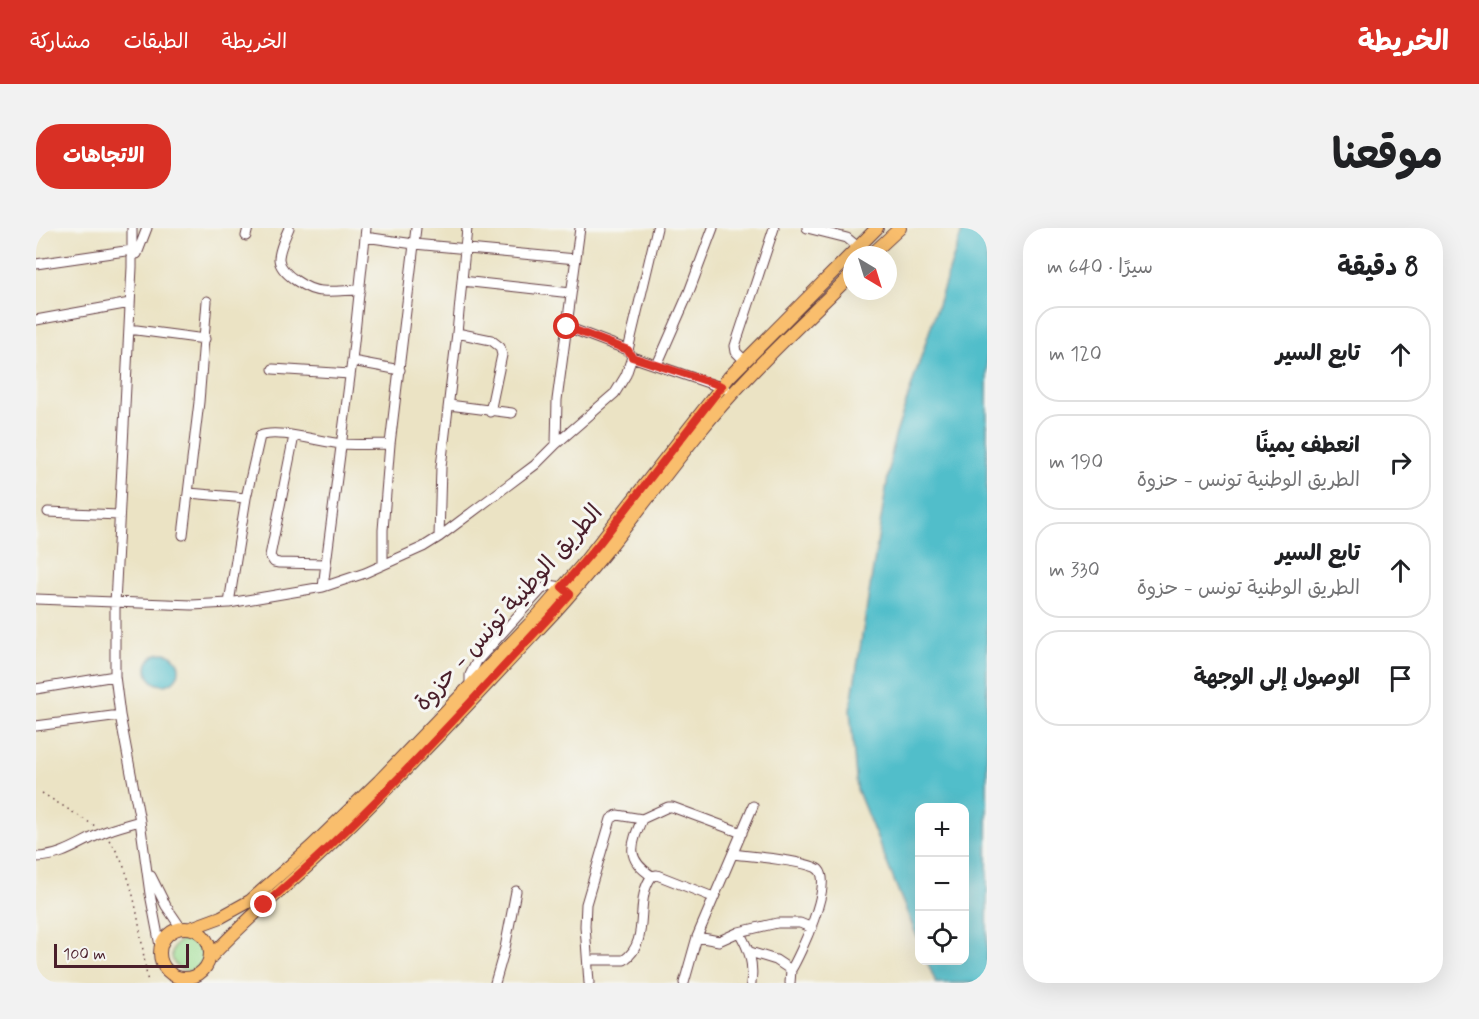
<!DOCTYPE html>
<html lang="ar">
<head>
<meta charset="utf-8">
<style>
	body { margin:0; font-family:Mynerve,"Playpen Sans Arabic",sans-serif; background:#f2f2f2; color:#202124; direction:rtl }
	.controls { position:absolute; right:18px; bottom:18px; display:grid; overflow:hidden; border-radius:12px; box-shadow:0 6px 24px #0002 }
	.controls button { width:54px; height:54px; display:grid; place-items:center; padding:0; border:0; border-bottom:2px solid #e0e0e0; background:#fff; color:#202124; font:30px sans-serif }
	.compass { position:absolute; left:807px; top:18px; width:54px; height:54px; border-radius:50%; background:#fff; box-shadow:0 6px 24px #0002; rotate:142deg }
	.scale { position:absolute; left:18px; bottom:15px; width:135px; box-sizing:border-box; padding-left:6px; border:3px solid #4a1f2b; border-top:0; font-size:16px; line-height:21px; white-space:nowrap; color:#4a1f2b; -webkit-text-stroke:4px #f6f6f2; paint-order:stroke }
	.stop { position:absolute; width:18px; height:18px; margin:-14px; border:4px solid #d93025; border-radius:50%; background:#fff }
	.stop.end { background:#d93025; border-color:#fff; box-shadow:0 2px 6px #0008 }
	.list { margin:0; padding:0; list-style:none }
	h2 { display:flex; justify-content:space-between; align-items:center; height:78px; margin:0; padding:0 24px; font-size:26px }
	h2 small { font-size:20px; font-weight:400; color:#757577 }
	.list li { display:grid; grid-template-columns:39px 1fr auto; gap:18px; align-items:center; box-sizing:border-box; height:96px; margin:0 12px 12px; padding:0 12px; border:2px solid #e0e0e0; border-radius:24px }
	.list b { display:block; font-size:22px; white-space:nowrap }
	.list p { margin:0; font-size:20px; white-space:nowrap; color:#757577 }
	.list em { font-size:20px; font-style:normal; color:#757577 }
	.icon { flex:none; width:33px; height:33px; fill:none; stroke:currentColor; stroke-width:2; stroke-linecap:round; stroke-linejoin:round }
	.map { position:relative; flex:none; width:951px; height:755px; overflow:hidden; direction:ltr; border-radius:24px }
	header { display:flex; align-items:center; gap:36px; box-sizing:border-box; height:84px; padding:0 30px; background:#d93025; color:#fff }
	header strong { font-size:28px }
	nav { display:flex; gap:33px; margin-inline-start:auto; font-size:21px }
	.intro { display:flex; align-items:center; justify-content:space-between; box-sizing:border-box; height:144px; padding:0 36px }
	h1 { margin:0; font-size:42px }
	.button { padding:15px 27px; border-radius:24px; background:#d93025; color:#fff; font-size:21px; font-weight:700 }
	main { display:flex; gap:36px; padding:0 36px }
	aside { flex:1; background:#fff; border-radius:24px; box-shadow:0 6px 24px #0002 }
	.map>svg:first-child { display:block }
	.green { fill:#9ede93; stroke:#747e5f; stroke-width:1.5 }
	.water { fill:#51beca; stroke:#4e6e7a; stroke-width:1.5 }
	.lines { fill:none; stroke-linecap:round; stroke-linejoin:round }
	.minor-casing { stroke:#623c42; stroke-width:11 }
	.major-casing { stroke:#623c42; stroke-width:14 }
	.path { stroke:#623c42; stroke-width:1.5; stroke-dasharray:1.5 4.5; stroke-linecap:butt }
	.minor { stroke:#fff; stroke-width:9 }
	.major { stroke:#f9be6d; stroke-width:12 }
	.route { stroke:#d93025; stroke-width:8 }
	.labels { text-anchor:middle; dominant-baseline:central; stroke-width:6; stroke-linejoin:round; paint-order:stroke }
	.street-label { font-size:24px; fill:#4a1f2b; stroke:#f6f6f2 }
</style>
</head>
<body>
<header>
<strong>الخريطة</strong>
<nav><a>الخريطة</a><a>الطبقات</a><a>مشاركة</a></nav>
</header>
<div class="intro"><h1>موقعنا</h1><a class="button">الاتجاهات</a></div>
<main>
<aside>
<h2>8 دقيقة<small>سيرًا · 640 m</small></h2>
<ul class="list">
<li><svg class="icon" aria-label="ahead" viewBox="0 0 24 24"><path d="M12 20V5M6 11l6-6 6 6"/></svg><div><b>تابع السير</b></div><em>120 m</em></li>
<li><svg class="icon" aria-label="right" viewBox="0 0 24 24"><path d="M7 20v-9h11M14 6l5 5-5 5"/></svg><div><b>انعطف يمينًا</b><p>الطريق الوطنية تونس - حزوة</p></div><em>190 m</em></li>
<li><svg class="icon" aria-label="ahead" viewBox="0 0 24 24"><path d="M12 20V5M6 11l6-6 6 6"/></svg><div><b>تابع السير</b><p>الطريق الوطنية تونس - حزوة</p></div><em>330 m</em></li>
<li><svg class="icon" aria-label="arrive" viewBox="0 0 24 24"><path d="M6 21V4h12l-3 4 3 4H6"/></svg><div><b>الوصول إلى الوجهة</b></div></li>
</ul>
</aside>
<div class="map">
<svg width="951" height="755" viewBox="0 0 951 755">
	<rect width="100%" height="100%" fill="#f6f6f2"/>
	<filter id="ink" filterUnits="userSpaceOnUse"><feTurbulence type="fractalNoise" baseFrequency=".0167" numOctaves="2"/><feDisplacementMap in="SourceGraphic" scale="12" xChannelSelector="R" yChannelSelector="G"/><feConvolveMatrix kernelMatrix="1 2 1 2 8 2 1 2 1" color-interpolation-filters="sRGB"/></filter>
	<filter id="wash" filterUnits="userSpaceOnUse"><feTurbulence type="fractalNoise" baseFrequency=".008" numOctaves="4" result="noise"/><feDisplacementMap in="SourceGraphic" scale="24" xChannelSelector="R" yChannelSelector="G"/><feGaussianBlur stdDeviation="1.35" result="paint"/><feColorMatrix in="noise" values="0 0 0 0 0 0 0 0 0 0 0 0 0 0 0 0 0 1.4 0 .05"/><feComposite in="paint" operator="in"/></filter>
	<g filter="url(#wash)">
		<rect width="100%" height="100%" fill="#ebe3c4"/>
		<path class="green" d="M136 727a16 16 0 1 1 32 0a16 16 0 1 1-32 0Z"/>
		<path class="water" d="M927,0H951V755H900L891,733L928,732V580H884L883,714L821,561L814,482L858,212Z
			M111 441a16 16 0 1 1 32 0a16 16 0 1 1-32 0Z"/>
	</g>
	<g filter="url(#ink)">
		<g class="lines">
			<g class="minor-casing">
				<path id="minor" d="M96,0V39L79,376V448L84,487L104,593L114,666L124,718
					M253,0C249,9 243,22 243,31C244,46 273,63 286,63C299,64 312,62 324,62
					M771,0L811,10L822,19
					M210,8L212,0
					M329,9L378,16L540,31
					M101,26L111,0
					M0,36L103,21
					M426,53L535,65
					M0,92L94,75
					M531,99L592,122
					M93,101L169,111
					M421,105L455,112L464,119L466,127L454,184
					M596,129L690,161
					M316,133L364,142
					M709,133L700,124L699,118L738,0
					M621,137L653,64L677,0
					M237,141L314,146
					M413,177L476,185
					M258,208L234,328L238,334L243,335L290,336
					M520,216L521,172L544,0
					M153,265L210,270
					M12,284L83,287
					M147,307L163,174L171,73
					M403,309L405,239L421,105L431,0
					M347,336V302L354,216L380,0
					M287,359L316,133L330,0
					M0,371L156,377L193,375L287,359L329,345L387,319L403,309L499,237L520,216L579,165L590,147L596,129L592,122L621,0
					M193,375L210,270L224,208C241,200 288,215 307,216C323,217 339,216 354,216
					M434,458V447L441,433L505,362L513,357L526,359L530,363
					M0,461L79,448
					M0,498L84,487
					M606,591C595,617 589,631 616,648
					M697,626C712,628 775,633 783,642C797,657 764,727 755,742
					M0,629C28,629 47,612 71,603C82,599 93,596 104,593
					M115,648L130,678L145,700
					M703,704C713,721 718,735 715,755
					M661,709L683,713L703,704L741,695H764L776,700
					M714,724L740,732L755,742L754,755
					M552,732H588C616,713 597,672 616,648L621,647L677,669
					M459,755L469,720L480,663
					M553,755L549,698L550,676L575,591L581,587L606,591L632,579H636L706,605
					M648,755L661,709L717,578"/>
			</g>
			<g class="major-casing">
				<path id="major" d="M835,27L864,0
					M124 725a25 25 0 1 1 50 0a25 25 0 1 1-50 0Z
					M155,700L185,689L214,673L275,619L343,553L503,386L545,338L693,149L841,0
					M174,730C210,690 252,658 291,620C369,545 443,465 517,386C569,329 614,266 662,206C708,148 764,98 816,46"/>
			</g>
			<path class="path" d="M6,565L59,598
				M73,612C101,649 104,710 112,755"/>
			<use href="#minor" class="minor"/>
			<use href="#major" class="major"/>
		</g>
	</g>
	<g class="lines" filter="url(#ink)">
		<path class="route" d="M228,677C333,588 425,484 519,383L534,366L526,359L562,317L686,158L596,129L592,122L531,99"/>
	</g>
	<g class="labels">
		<g class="street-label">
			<text transform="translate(473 380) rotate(-48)">الطريق الوطنية تونس - حزوة</text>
		</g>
	</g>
</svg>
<div class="controls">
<button>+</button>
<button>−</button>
<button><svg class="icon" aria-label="locate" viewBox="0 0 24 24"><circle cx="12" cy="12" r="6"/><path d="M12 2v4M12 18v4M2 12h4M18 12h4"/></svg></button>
</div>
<svg class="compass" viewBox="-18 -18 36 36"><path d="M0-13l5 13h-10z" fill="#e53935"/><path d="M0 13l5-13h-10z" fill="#757577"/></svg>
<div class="scale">100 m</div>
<div class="stop" style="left:531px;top:99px"></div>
<div class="stop end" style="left:228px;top:677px"></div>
</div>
</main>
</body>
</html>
